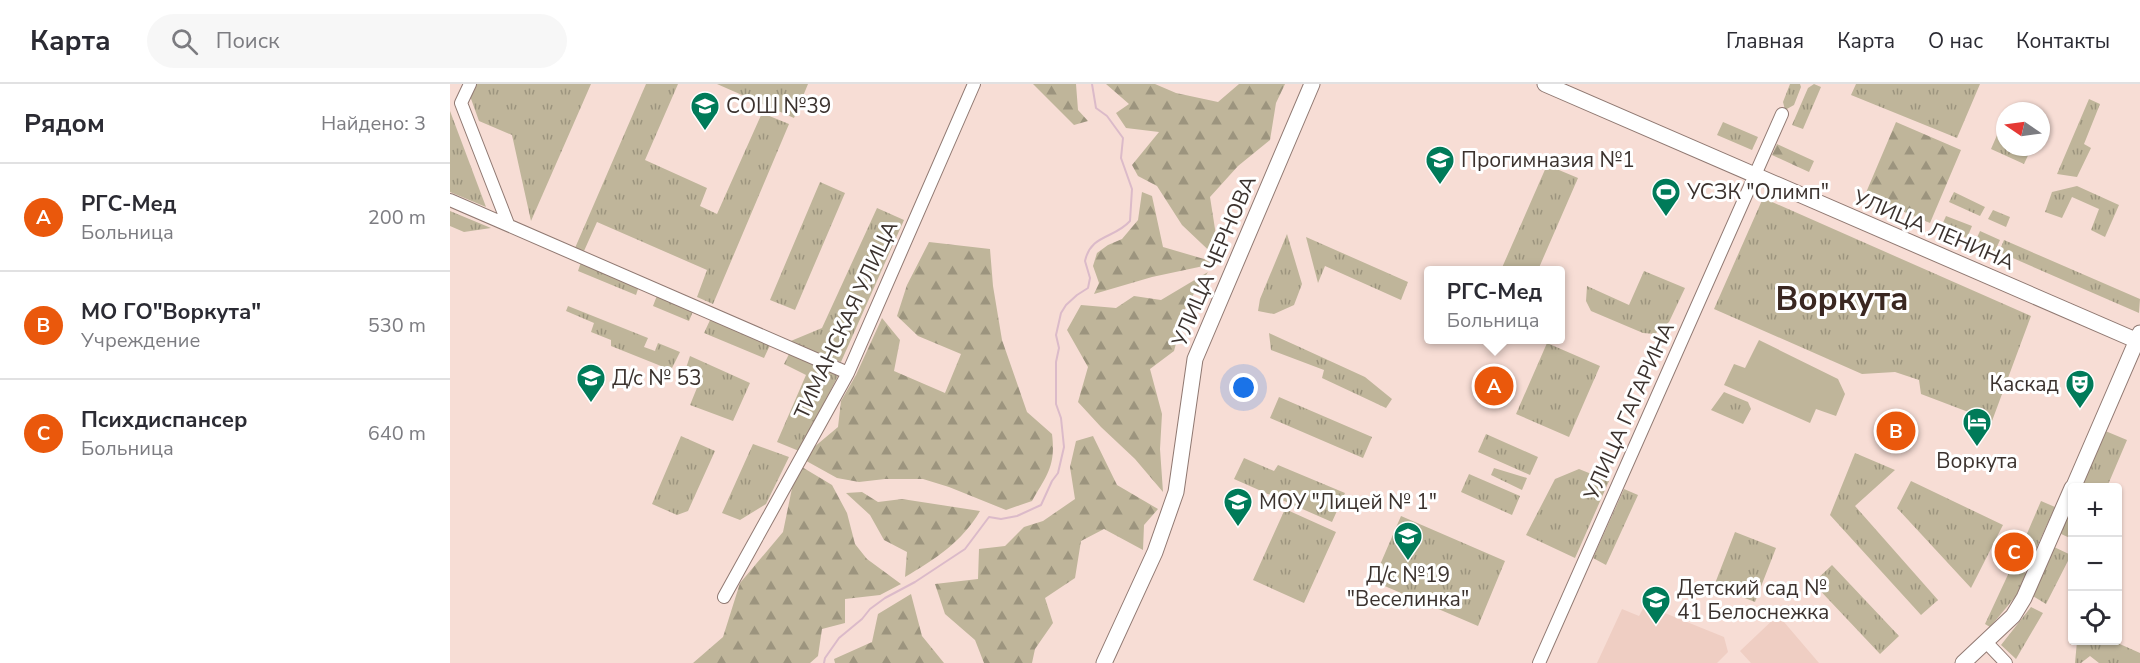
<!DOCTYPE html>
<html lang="ru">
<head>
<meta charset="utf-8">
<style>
	body { margin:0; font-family:"Nunito Sans",sans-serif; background:#f7f7f7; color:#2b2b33 }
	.controls { position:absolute; right:18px; bottom:18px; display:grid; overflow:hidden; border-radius:6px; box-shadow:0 2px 4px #0004 }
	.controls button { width:54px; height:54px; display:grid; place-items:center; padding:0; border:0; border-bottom:2px solid #e1e1e2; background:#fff; color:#2b2b33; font:30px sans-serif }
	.compass { position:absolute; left:1546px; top:18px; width:54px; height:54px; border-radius:50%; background:#fff; box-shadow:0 2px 4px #0004; rotate:283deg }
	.you { position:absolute; left:794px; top:304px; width:21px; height:21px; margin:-15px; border:4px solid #fff; border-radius:50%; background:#1a73e8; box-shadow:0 0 0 9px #1a73e833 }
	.badge { display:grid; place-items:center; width:39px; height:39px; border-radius:50%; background:#ea580c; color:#fff; font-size:20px; font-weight:700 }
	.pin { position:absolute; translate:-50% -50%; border:3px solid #fff; box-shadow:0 2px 6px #0006 }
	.popup { position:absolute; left:974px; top:182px; width:141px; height:78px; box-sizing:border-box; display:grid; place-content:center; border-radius:6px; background:#fff; filter:drop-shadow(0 2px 4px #0005); font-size:20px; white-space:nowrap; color:#7c7c81 }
	.popup b { font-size:22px; color:#2b2b33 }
	.popup::after { content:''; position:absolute; left:50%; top:100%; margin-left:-12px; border:12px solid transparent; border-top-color:#fff }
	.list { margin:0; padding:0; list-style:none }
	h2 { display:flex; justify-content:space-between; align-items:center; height:78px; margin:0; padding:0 24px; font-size:26px }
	h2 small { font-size:20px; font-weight:400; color:#7c7c81 }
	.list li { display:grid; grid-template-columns:39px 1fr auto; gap:18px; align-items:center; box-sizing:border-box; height:108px; padding:0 24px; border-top:2px solid #e1e1e2 }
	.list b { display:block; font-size:22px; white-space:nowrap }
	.list p { margin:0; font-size:20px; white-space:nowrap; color:#7c7c81 }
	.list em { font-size:20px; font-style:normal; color:#7c7c81 }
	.icon { flex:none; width:33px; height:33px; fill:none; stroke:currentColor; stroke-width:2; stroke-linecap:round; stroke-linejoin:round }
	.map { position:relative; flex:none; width:1690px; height:579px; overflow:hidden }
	header { display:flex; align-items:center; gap:36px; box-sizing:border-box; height:84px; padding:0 30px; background:#fff; border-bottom:2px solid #e1e1e2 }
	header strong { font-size:28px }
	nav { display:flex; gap:33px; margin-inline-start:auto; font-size:21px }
	.search { width:420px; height:54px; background:#f7f7f7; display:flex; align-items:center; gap:15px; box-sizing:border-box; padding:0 21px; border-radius:33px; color:#7c7c81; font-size:22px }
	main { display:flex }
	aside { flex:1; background:#fff }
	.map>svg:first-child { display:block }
	.built { fill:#efcec3 }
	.grass { fill:url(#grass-tufts) }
	.forest { fill:url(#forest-firs) }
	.green { fill:#bfb59a }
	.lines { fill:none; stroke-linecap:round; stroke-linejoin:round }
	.stream { stroke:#dbbac9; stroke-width:2 }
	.minor-casing { stroke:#907972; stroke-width:14 }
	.major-casing { stroke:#907972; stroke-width:17 }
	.minor { stroke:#fff; stroke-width:12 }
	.major { stroke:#fff; stroke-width:15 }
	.labels { text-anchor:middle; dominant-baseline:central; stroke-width:6; stroke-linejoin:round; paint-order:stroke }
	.poi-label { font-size:21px; fill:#3b322e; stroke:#fff; text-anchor:start }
	.street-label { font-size:21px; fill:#3b322e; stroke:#fff }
	.town-label { font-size:33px; font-weight:bold; fill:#3a2721; stroke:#fff }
</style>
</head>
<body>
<header>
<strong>Карта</strong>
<div class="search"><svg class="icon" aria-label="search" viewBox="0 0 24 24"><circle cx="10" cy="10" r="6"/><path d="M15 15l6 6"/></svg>Поиск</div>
<nav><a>Главная</a><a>Карта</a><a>О нас</a><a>Контакты</a></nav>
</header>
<main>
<aside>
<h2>Рядом<small>Найдено: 3</small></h2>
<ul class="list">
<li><span class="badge">A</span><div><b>РГС-Мед</b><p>Больница</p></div><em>200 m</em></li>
<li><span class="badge">B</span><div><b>МО ГО&quot;Воркута&quot;</b><p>Учреждение</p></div><em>530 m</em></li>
<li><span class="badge">C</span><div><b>Психдиспансер</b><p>Больница</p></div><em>640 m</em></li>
</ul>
</aside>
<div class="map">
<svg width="1690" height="579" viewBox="0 0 1690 579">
	<defs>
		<pattern id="grass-tufts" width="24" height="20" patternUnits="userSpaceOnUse" patternTransform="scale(1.5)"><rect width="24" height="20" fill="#bfb59a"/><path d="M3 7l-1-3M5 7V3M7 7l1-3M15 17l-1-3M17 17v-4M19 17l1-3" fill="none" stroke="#9c947e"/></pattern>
		<pattern id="forest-firs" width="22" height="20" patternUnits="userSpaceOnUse" patternTransform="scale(1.5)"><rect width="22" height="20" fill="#bfb59a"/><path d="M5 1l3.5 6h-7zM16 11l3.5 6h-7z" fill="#9c947e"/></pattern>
	</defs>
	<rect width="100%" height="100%" fill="#f7ddd5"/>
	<path class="built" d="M1195,521L1274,553L1278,568L1267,579H1147L1172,525L1189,532Z
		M1328,531L1369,579H1301L1290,567Z"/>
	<path class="grass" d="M24,0H141L81,137L62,51L29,37L20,12Z
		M196,0H228L195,76L257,104L250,122L267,130L312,29L339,40L263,220L247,213L257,186L147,138L134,167L125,164Z
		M267,0H358L344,34Z
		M1340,0H1350L1351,3L1344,21L1335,26L1333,18Z
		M1364,0L1371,3L1353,45L1342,41L1358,4Z
		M1406,0H1530L1507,54L1401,11Z
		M1639,15L1650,20L1634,60L1641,64L1627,93L1607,90Z
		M0,27L36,123L0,108Z
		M1554,35L1555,63H1582L1574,80L1541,65Z
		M1273,38L1308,53L1302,66L1267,51Z
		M1097,81L1128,94L1088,186H1051Z
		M370,98L395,109L345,226L320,216Z
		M1627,102L1669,121L1655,153L1641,146L1649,125L1622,113L1612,134L1595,128L1602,108Z
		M1504,108L1535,123L1530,132L1499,118Z
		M1313,114L1581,232L1542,337L1471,310L1469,296L1445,288L1412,290L1264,225Z
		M427,124L454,136L391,278L336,259L372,244Z
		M1543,126L1560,133L1556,143L1538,135Z
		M0,127L41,144L14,148L0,142Z
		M1496,132L1522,142L1517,154L1491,143Z
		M1530,147L1550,156L1545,167L1525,158Z
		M837,150L852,200L844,221L824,230L808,227L810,215Z
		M856,153L958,198L951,216L875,182L868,199Z
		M1554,156L1690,215L1689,229L1549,168Z
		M131,178L189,202L186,211L128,187Z
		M1194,187L1235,204L1219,238L1205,250L1193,249L1141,227L1136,217L1137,202L1179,221Z
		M208,209L244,225L239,237L203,222Z
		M118,222L198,254L194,263L205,267L208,259L230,268L221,286L161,262V256L141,248L144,239L116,227Z
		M261,234L321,259L314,274L254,249Z
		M819,249L915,293L942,315L936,324L872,294L874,286L821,266Z
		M1097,259L1150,282L1119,353L1066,330Z
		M339,270L388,292L349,367L327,358L356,291L334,280Z
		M240,272L300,299L283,337L240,321L251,294L235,287Z
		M1274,308L1298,318L1301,325L1293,340L1261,326Z
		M829,313L922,353L913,374L820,334Z
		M1653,346L1677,356L1657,403L1629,404Z
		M1036,350L1088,373L1080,391L1028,368Z
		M231,352L265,367L238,427L227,431L202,420Z
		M303,360L339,373L316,420L290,436L272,429Z
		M1405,369L1445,386L1405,422L1488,516L1471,531L1380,431Z
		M794,374L824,387L828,381L895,409L882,438L784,395Z
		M1044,384L1077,394L1072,406L1041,391Z
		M1129,385L1159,397L1125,474L1076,451L1105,395Z
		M1019,390L1070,412L1062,431L1011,408Z
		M1461,397L1553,441L1521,504L1447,424Z
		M1174,405L1188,411L1156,481L1143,474Z
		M1591,417L1605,423L1586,465L1573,459Z
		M1622,419V455L1609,449Z
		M835,425L886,448L854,519L803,496Z
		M951,432L1055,477L1028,542L923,497Z
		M1285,448L1326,464L1305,518L1264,502Z
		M1604,463L1621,471L1596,520L1581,511Z
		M1382,481L1449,552L1430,570L1363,499Z
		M1562,482L1576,489L1566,512L1540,543L1535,540Z
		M1581,523L1593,529L1566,575L1551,561Z
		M1627,557H1663L1690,569V579H1649L1640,572L1631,579H1625Z"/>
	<path class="forest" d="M583,0H626L628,26L638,37L624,41Z
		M656,0H705L726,9L768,18L789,0H835L826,19L820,56L788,82L760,113L770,177L732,141L707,102L688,92L682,81L709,48L676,44L666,29L679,20Z
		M1446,38L1511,66L1480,139L1415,111Z
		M1327,60L1364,77L1359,88L1322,71Z
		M692,108L702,112L713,163L754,175L763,180L702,193L644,210L649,199L643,182L647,169L658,161L672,155L688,136Z
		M479,158L540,165L543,202L552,256L577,328L602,350C606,382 597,391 582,417L556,426L499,403L473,395H435L409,398L387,394L351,374L388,343L391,317L406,291L432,234L450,256L444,287L495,309L511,270L468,252L447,232L457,201Z
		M758,188L736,222L724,267L700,285L712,330L710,365L713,408L685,375L651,343L628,318L638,283L617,246L631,221L666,224L684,212L711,216Z
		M643,352L667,401L708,425L694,441L693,466L654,445L631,457L625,494L595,514L603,539L585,565L582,579H534L525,556L495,530L485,500L528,495L529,465L555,462L574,443L593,437L625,415L620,383L626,357Z
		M347,380L382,401L397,429L405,460L417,475L451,500L430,511L395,515V539L372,545L368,572L360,579H243L273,553L290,499L333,448Z
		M412,408L428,418L452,415L530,427C512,458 485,475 455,493L457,468L434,456L420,431L396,409Z
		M461,510L472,552L494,579H385L384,575L422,558L428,530Z"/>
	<path class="green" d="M1309,256L1388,295L1395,310L1386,332L1366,325L1360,339L1274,301L1284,280L1295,284Z"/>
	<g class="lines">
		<path class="stream" d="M374,579L375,574L389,554L412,535L420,525L435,514L465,498L515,465L539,433L551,435L567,432L591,421L602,397L608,389L614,363L611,334L606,320V278L609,264L606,251L611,229L616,221L627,211L638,204L640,194L635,177C641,150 664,155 680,137L682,105L671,74L673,54L657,32L646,24L642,0"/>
		<g class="minor-casing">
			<path id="minor" d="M20,0L11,19L58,140
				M0,116L398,289
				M274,513L398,289L524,0
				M1536,558L1556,579
				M1089,579L1332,30"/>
		</g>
		<g class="major-casing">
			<path id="major" d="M1095,0L1690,258
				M1623,404L1690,249
				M654,579L705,468L726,408L745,275L862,0
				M1513,579L1563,532L1574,514L1622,404"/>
		</g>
		<use href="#minor" class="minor"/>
		<use href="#major" class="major"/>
	</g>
	<defs>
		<g id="school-pin" transform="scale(1.5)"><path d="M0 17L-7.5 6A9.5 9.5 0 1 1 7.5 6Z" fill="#007b59" stroke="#fff"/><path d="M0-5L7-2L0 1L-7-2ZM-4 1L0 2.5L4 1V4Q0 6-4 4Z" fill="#fff"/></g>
		<g id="stadium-pin" transform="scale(1.5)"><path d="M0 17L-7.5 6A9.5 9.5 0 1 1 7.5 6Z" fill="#007b59" stroke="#fff"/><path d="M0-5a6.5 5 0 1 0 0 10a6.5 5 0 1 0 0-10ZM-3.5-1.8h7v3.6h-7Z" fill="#fff"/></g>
		<g id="theatre-pin" transform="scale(1.5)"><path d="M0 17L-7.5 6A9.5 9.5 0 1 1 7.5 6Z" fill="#007b59" stroke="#fff"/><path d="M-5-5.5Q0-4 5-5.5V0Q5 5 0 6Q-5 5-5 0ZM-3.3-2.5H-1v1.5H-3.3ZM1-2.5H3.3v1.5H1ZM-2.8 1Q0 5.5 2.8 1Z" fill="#fff"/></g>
		<g id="hotel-pin" transform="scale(1.5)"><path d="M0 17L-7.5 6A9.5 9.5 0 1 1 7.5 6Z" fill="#007b59" stroke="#fff"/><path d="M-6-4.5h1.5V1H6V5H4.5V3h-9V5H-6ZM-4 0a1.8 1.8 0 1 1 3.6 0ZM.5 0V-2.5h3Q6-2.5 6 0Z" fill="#fff"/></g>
	</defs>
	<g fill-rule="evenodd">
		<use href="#school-pin" x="255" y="22"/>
		<use href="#school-pin" x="990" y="76"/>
		<use href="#stadium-pin" x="1216" y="108"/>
		<use href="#school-pin" x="141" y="294"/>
		<use href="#theatre-pin" x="1630" y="300"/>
		<use href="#hotel-pin" x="1527" y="338"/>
		<use href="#school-pin" x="788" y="418"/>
		<use href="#school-pin" x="958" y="452"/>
		<use href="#school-pin" x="1206" y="516"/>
	</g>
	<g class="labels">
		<g class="poi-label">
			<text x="276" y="22">СОШ №39</text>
			<text x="1011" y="76">Прогимназия №1</text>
			<text x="1237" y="108">УСЗК "Олимп"</text>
			<text x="162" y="294">Д/с № 53</text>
			<text x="1609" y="300" text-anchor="end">Каскад</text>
			<text x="1527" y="377" text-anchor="middle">Воркута</text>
			<text x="809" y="418">МОУ "Лицей № 1"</text>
			<text x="958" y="491" text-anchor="middle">Д/с №19<tspan x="958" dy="24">"Веселинка"</tspan></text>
			<text x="1227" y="504">Детский сад №<tspan x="1227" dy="24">41 Белоснежка</tspan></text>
		</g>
		<g class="street-label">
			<text transform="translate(1484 146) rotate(23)">УЛИЦА ЛЕНИНА</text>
			<text transform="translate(764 177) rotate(-67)">УЛИЦА ЧЕРНОВА</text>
			<text transform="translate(396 236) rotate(-65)">ТИМАНСКАЯ УЛИЦА</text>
			<text transform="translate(1179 327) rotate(-66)">УЛИЦА ГАГАРИНА</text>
		</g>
		<g class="town-label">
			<text x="1392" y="215">Воркута</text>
		</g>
	</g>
</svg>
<div class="controls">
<button>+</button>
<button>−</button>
<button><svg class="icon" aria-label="locate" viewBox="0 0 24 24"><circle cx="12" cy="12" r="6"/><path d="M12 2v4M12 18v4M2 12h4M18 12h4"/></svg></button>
</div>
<svg class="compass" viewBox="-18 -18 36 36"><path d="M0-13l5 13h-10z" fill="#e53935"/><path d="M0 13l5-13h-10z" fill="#7c7c81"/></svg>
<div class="you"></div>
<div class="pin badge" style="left:1044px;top:302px">A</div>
<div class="popup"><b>РГС-Мед</b>Больница</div>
<div class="pin badge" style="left:1446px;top:347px">B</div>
<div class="pin badge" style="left:1564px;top:468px">C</div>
</div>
</main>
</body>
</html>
